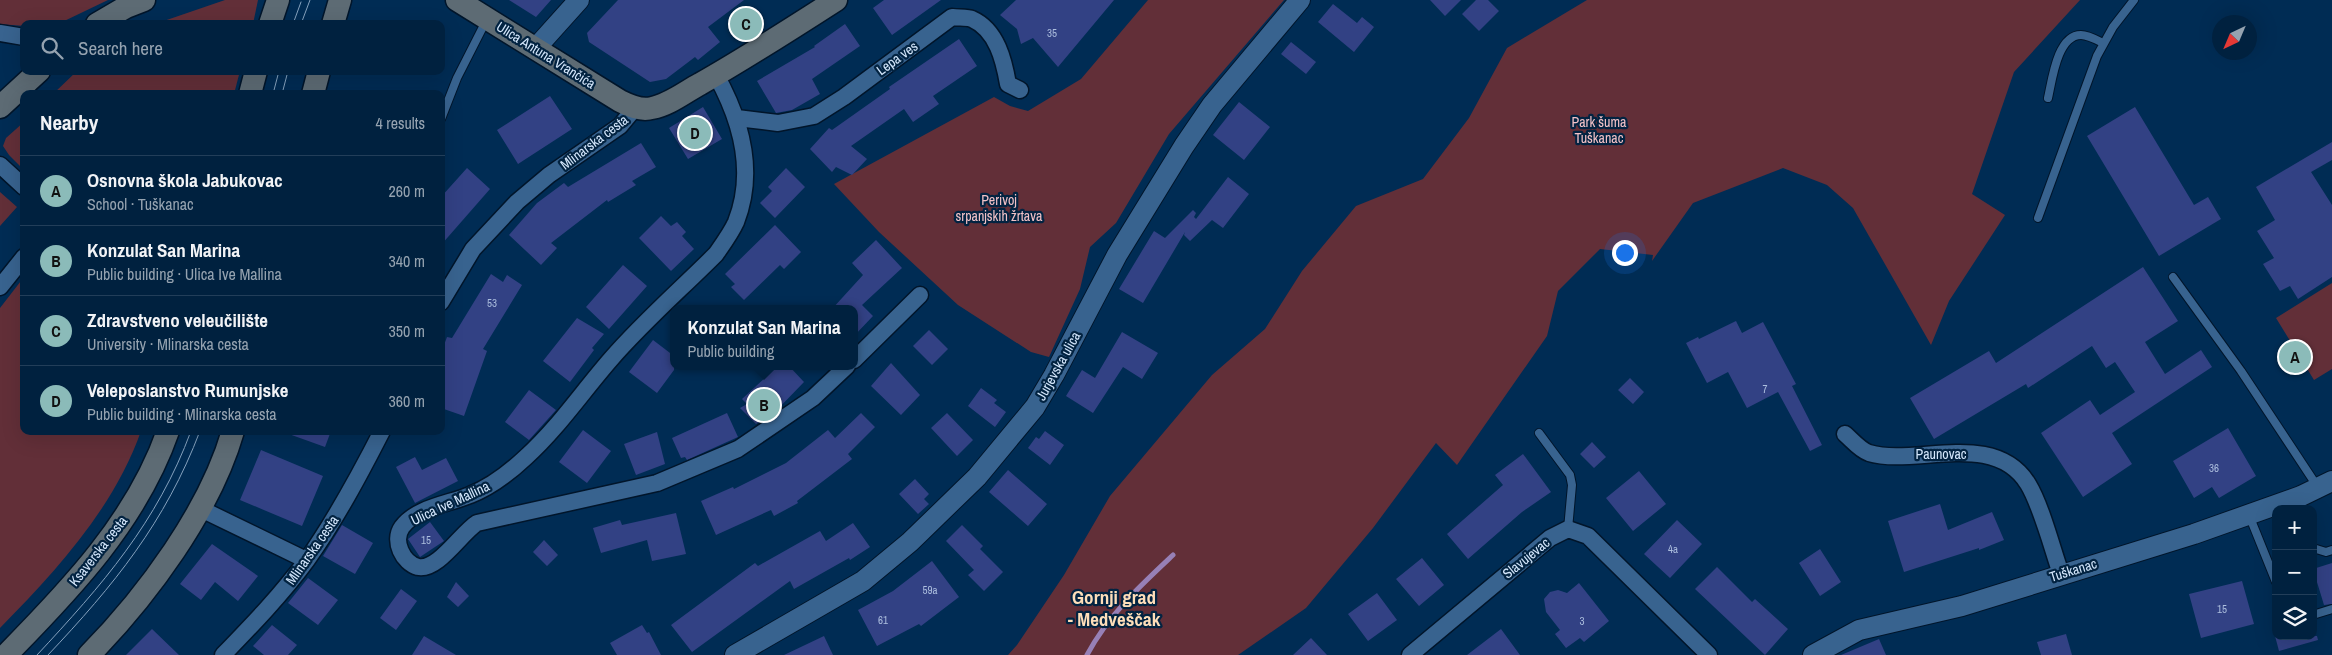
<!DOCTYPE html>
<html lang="en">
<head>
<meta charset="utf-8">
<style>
	body { margin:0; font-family:"Archivo Narrow",sans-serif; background:#0e2e4a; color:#f1f3f6 }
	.controls { position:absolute; right:15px; bottom:15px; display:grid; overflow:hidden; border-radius:10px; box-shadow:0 5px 20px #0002 }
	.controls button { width:45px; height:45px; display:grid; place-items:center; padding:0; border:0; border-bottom:1px solid #223e59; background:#00213f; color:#f1f3f6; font:25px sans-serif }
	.compass { position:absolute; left:2212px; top:15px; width:45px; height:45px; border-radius:50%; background:#00213f; box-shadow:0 5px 20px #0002; rotate:224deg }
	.you { position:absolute; left:1624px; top:252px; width:18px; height:18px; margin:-12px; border:4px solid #fff; border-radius:50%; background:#1a73e8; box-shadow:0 0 0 8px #1a73e833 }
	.badge { display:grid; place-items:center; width:32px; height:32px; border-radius:50%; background:#8bbbb9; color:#111; font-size:16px; font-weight:700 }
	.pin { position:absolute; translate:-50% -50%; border:2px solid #fff; box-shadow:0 1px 5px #0006 }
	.popup { position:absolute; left:670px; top:305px; width:188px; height:65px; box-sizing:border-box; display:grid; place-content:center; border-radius:10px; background:#00213f; filter:drop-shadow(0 1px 4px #0005); font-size:16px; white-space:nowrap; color:#95a3b0 }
	.popup b { font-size:19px; color:#f1f3f6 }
	.popup::after { content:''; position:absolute; left:50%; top:100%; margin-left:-10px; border:10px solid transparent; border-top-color:#00213f }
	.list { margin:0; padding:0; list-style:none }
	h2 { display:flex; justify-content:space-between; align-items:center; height:65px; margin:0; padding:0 20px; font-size:21px }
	h2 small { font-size:16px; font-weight:400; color:#95a3b0 }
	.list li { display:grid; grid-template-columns:32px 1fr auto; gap:15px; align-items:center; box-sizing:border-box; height:70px; padding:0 20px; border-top:1px solid #223e59 }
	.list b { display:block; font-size:19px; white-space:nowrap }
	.list p { margin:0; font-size:16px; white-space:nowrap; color:#95a3b0 }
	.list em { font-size:16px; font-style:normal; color:#95a3b0 }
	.icon { flex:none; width:28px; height:28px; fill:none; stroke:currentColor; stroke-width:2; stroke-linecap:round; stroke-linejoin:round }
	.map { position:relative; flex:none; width:2332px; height:655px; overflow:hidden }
	.search { position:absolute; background:#00213f; box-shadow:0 5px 20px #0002; left:20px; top:20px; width:425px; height:55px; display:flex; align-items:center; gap:12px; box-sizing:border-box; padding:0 18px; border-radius:10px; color:#95a3b0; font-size:19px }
	.panel { position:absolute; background:#00213f; box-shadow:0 5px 20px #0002; left:20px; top:90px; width:425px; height:345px; border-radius:10px }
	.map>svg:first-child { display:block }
	.green { fill:#622f38 }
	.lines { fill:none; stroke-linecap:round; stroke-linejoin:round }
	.stream { stroke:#9780b6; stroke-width:5 }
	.building { fill:#324184 }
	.service-casing { stroke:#01152a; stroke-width:10 }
	.minor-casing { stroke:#01152a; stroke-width:19 }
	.tertiary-casing { stroke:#01152a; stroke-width:22 }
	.secondary-casing { stroke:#01152a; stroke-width:25 }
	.service { stroke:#38638f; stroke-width:8 }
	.minor { stroke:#38638f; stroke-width:16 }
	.tertiary { stroke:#38638f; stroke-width:20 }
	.secondary { stroke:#5d6b74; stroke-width:22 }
	.tram { stroke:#86a2be; stroke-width:1 }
	.labels { text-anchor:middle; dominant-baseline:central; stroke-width:4.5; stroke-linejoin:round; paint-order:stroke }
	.number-label { font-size:11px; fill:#acbede }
	.street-label { font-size:14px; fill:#d4e7fc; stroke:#022341 }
	.park-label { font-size:14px; fill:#f3c2c7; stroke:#022341 }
	.district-label { font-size:19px; font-weight:bold; fill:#fedeb9; stroke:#022341 }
</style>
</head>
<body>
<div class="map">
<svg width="2332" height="655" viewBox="0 0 2332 655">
	<rect width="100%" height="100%" fill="#002c54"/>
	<path class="green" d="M0,0H108L58,24H24V26L0,24Z
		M225,0H258L253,24H155Z
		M1148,0H1284L1169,134L1116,223L1090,247L1080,289L1049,357L1031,352L958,305L879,232L834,184L994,97L1010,106L1028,111L1081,79Z
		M1587,0H2080L2014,72L1972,194L2005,215L1949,301L1931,345L1853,208L1827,185L1783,168L1693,203L1652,261L1653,255L1600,249L1558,291L1547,336L1457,465L1436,443L1373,528L1306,608L1238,655H1008L1017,645L1064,575L1110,496L1212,375L1265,329L1302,271L1356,206L1423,179L1469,118L1507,48Z
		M77,71H240L234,94H53Z
		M24,122V170L9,155L3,146L6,138Z
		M0,192L17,207L0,226Z
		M24,277V431H141C114,508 56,571 0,628V308Z
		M2332,283V369L2314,380L2276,318Z"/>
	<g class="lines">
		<path class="stream" d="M1087,655C1108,615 1141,585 1173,555"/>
	</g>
	<path class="building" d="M509,0H551L536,17Z
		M618,0H744L708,27L720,42L698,60L695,57L666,79L650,82L589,42L587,33Z
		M884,0H941L892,35L873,8Z
		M1016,0H1114L1058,67L1033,38L1021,44L1017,29L1000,15Z
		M1430,0H1461L1445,16Z
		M1476,0H1488L1499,11L1479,31L1462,14Z
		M1333,4L1357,23L1362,17L1374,27L1354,52L1318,22Z
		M845,24L860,46L812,79L820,94L792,110L776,113L757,81L815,47L814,46Z
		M959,39L977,66L933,96L939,104L913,122L904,109L851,146L867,159L852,175L836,167L832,172L810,149L829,128L832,130L890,89L889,87Z
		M1291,42L1316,62L1306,74L1281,54Z
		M550,96L572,129L518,164L497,130Z
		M1239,102L1270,127L1244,160L1213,135Z
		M703,107L722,139L688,159L669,128Z
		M2135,107L2194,205L2208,197L2221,219L2159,256L2087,136Z
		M2332,142V160L2311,172L2332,205V277L2298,299L2290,286L2280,291L2263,264L2274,258L2257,231L2275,220L2256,187Z
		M641,143L656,167L632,181L636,185L608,202L607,200L551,243L557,248L541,265L509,235L537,203L564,183L568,187Z
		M467,168L490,189L441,245V197Z
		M786,168L805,187L775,218L760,203L772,191L768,187Z
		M1228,177L1249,194L1223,228L1212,220L1190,241L1184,235L1185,232L1143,303L1119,289L1154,231L1165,238L1193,210L1196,213L1194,217L1196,219Z
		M661,216L671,226L677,222L686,232L682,236L694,249L671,271L639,238Z
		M775,225L801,252L784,269L780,265L744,300L731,287L735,284L725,274Z
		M876,240L902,268L862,305L873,316L854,336V309H832L863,275L852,263Z
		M623,265L647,286L609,329L586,307Z
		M2143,267L2178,321L2145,342L2165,374L2201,350L2212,367L2112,433L2132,464L2083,497L2041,433L2090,400L2100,415L2135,392L2115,362L2106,368L2092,346L2028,388L2026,384L1934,439L1910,398L1989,351L1996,363Z
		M491,274L503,282L507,275L522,285L483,349L487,351L464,416L441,408V353L447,337L452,338Z
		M577,318L604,334L592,348L594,350L570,382L543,361Z
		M1736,321L1742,333L1763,322L1796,384L1792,386L1822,445L1810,451L1778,392L1747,408L1728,372L1707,383L1686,343L1698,337L1699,339Z
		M929,330L948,349L932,365L913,346Z
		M1122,332L1158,353L1142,379L1123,367L1093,413L1066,396L1082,370L1095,378Z
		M653,340L674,356V370L657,393L629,372Z
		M891,363L920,395L901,415L871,386Z
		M778,366H789L804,382L774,413L756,424L740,408L747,404L742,399Z
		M1630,378L1644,392L1633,404L1618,390Z
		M981,388L997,400L994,403L1006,412L995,427L968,406Z
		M529,390L556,410L529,440L505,422Z
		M727,413L738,437L687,460L685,457L681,458L672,438Z
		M861,413L875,427L848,454L852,459L797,501L798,503L774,516L771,510L716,535L701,501L733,487L734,489L786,463L828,430L835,438Z
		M947,413L973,440L957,456L931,428Z
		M2228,428L2256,476L2219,498L2212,487L2194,498L2173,461Z
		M583,430L611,451L587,483L559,462Z
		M286,431H331L325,447L286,433Z
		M1045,431L1064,445L1050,465L1028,448L1036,437L1039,439Z
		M657,432L665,464L636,475L624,444Z
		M1592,442L1606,457L1594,468L1580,454Z
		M261,450L323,476L302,526L240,500Z
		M1523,454L1551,492L1522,512L1468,559L1447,534L1503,485L1495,475Z
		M415,457L422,470L446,458L458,481L415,503L396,467Z
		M1008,470L1047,504L1028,526L989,492Z
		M1639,471L1666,504L1633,531L1606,498Z
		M915,479L929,494L924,499L929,504L918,514L899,494Z
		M1940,504L1948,530L1992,512L2004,540L1979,550V548L1904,572L1888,521Z
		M676,513L686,554L652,561L647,540L601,553L593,528L620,520L622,525Z
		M1677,520L1702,544L1670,578L1644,554Z
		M430,522L444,541L420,557L408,539Z
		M853,523L870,547L850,560L849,558L794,589L790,581L692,652L671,625L755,563L758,566L820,531L826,541Z
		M342,525L373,543L355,574L323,556Z
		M962,525L983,546L980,549L1003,572L984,591L968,575L974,570L946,541Z
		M544,540L558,555L547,566L533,552Z
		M212,544L258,576L238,601L215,582L201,600L180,584Z
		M1820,549L1841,582L1820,596L1799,563Z
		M1422,558L1444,585L1419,606L1396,579Z
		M932,561L959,597L921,626L919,624L877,646L858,610L893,591Z
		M2332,563V604L2324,605L2313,569Z
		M1717,567L1752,602L1755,599L1788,629L1765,655L1695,589Z
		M308,578L338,600L318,625L288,603Z
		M2242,581L2254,624L2201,638L2189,594Z
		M456,582L469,596L458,607L447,597Z
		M1579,583L1609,621L1584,642L1580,638L1566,648L1555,634L1560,630L1546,612L1544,599L1550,592L1558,590L1567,593Z
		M401,589L417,601L396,630L380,618Z
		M1377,593L1397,620L1368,641L1348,614Z
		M272,625L297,645L288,655H264L253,646Z
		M642,625L647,633L649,632L661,655H617L610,643Z
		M152,629L179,655H126Z
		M1501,629L1520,655H1467Z
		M2066,634L2072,655H2041L2037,642Z
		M424,636L456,655H412Z
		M824,636L833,655H784Z
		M2275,636H2317L2318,640L2279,651Z
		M1311,638L1327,655H1293Z
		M1879,639L1886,655H1841Z"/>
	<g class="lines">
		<g class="service-casing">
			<path id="service" d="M2048,98C2052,81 2057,35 2081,35C2088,35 2097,40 2103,43
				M441,119L457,78L486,21
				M2038,218L2097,56L2113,27L2134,0
				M2173,277L2241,371L2317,486
				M1539,433L1570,475L1572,485L1568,529
				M2249,515L2276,582
				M2313,548L2326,552L2332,550
				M2316,614L2332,609"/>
		</g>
		<g class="minor-casing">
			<path id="minor" d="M0,33L24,37
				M716,75C741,120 756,171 736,222C731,233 723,244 716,254C681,289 643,322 611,359C583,391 558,428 526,457C510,472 491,487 470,495C449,504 417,507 402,527C392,541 403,563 418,567C438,571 461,533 477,523L657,483L738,449L813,398L847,366
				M737,118L778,123L814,116L844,97L952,17C958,18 967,17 972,19C997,30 1004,61 1008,84L1020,90
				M0,165L24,187
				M0,287L24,257
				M441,302L473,249L517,202L549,175L620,126L635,108
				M854,360L920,295
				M1845,434C1852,440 1860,450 1869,453C1915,467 1994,429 2028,484C2041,505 2052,548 2061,574
				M199,508L306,560
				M223,655C252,625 282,594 307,560C336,519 359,476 382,431
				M1410,655L1550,538L1568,529L1588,536L1709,655"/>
		</g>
		<g class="tertiary-casing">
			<path id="tertiary" d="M535,49L579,0
				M735,655L863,581L910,542L977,477L1035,407L1054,375L1117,255L1184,146L1212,105L1300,0
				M1813,655L1859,630L1962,606L2194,534L2301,496L2332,481"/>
		</g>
		<g class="secondary-casing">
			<path id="secondary" d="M457,0L620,101C630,106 641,111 652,108C669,105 685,92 700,84C746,58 791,29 836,0
				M97,24L126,7L144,0
				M270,24L278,0
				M333,24L340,0
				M250,94L256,71
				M313,94L319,71
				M0,107L39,71
				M6,655C71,589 137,520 168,431
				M89,655C147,596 210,511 233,431"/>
		</g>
		<use href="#service" class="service"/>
		<use href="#minor" class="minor"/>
		<use href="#tertiary" class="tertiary"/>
		<use href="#secondary" class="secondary"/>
		<path class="tram" d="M293,24L301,2
			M301,24L310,0
			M273,94L279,71
			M282,94L288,71
			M37,655C102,585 157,523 191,431
			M48,655C114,585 165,523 200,431"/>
	</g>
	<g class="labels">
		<g class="number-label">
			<text x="1052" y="33">35</text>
			<text x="492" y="303">53</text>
			<text x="1765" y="389">7</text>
			<text x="2214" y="468">36</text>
			<text x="426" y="540">15</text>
			<text x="1673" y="549">4a</text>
			<text x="930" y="590">59a</text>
			<text x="2222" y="609">15</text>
			<text x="883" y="620">61</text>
			<text x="1582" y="621">3</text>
		</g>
		<g class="street-label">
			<text transform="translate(546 55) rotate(32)">Ulica Antuna Vrančića</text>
			<text transform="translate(897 58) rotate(-36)">Lepa ves</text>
			<text transform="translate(594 142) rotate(-37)">Mlinarska cesta</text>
			<text transform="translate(1058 366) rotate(-61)">Jurjevska ulica</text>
			<text x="1941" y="454">Paunovac</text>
			<text transform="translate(450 503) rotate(-25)">Ulica Ive Mallina</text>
			<text transform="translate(312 550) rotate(-55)">Mlinarska cesta</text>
			<text transform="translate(98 551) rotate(-52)">Ksaverska cesta</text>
			<text transform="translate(1526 558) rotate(-39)">Slavujevac</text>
			<text transform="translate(2073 570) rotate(-17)">Tuškanac</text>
		</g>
		<g class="park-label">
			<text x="1599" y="122">Park šuma<tspan x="1599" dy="16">Tuškanac</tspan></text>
			<text x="999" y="200">Perivoj<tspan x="999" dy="16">srpanjskih žrtava</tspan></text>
		</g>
		<g class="district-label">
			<text x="1114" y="597">Gornji grad<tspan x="1114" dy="22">- Medveščak</tspan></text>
		</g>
	</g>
</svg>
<div class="controls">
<button>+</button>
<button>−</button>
<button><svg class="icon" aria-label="layers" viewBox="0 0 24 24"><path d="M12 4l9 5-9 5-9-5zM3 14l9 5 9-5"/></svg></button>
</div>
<svg class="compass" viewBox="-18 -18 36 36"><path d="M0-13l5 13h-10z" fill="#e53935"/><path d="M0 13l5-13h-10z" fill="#95a3b0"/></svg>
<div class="you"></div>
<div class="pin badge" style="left:2295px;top:357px">A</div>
<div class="pin badge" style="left:764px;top:405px">B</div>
<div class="popup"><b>Konzulat San Marina</b>Public building</div>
<div class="pin badge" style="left:746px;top:24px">C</div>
<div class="pin badge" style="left:695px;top:133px">D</div>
<div class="search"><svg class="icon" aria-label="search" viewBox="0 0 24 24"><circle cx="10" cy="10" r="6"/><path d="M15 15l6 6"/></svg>Search here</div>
<section class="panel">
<h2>Nearby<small>4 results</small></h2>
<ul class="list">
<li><span class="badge">A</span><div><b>Osnovna škola Jabukovac</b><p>School · Tuškanac</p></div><em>260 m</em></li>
<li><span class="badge">B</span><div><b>Konzulat San Marina</b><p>Public building · Ulica Ive Mallina</p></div><em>340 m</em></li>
<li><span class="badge">C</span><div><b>Zdravstveno veleučilište</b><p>University · Mlinarska cesta</p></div><em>350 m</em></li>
<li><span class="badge">D</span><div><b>Veleposlanstvo Rumunjske</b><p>Public building · Mlinarska cesta</p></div><em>360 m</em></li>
</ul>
</section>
</div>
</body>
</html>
